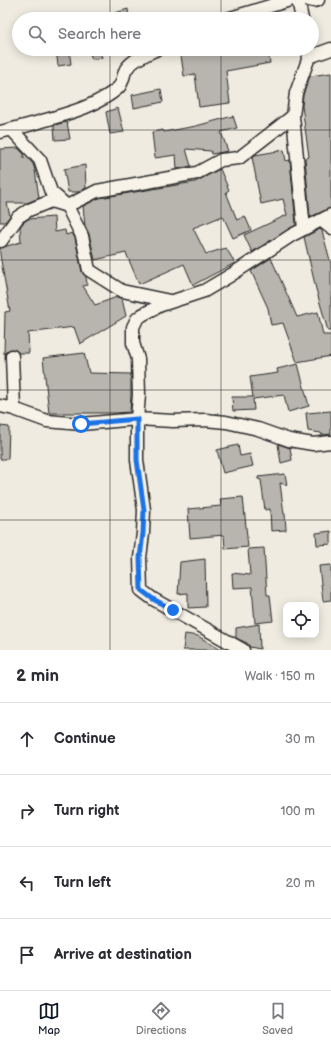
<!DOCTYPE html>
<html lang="en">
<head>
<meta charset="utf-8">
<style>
	body { margin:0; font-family:"Balsamiq Sans",sans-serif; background:#f7f7f7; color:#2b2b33 }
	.controls { position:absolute; right:12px; bottom:12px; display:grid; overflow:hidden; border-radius:8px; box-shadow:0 2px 10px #0003 }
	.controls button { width:36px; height:36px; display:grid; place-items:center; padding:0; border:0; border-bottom:1px solid #e1e1e2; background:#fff; color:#2b2b33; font:20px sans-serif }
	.stop { position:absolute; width:12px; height:12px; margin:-9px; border:3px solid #1a73e8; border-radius:50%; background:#fff }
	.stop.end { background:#1a73e8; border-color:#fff; box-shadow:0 1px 4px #0008 }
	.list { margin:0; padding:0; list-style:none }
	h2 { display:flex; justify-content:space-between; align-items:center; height:52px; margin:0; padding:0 16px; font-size:17px }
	h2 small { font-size:13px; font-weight:400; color:#7c7c81 }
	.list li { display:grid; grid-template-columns:26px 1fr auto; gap:12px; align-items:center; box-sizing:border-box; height:72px; padding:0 16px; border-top:1px solid #e1e1e2 }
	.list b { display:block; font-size:15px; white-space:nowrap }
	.list em { font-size:13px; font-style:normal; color:#7c7c81 }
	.icon { flex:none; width:22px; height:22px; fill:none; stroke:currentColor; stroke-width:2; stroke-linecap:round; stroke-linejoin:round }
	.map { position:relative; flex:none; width:331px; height:650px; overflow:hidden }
	.search { position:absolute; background:#fff; box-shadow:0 2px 10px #0003; left:12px; right:12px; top:12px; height:44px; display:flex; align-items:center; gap:10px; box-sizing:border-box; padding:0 14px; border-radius:22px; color:#7c7c81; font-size:15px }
	.sheet { height:340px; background:#fff }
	nav { display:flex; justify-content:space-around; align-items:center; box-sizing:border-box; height:56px; border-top:1px solid #e1e1e2; background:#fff; font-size:11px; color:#7c7c81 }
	nav a { display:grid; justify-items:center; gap:2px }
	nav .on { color:#111827 }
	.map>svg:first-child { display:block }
	.building { fill:#b8b5ae; stroke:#2b2b2b }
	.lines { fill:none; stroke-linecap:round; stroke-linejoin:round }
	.minor-casing { stroke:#2b2b2b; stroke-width:15 }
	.minor { stroke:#f7f3e8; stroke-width:12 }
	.route { stroke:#1a73e8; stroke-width:5 }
	.grid { fill:none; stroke:#2b2b2b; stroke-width:1; stroke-opacity:0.55 }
</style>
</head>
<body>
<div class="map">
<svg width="331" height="650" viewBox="0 0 331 650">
	<rect width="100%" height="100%" fill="#efebe0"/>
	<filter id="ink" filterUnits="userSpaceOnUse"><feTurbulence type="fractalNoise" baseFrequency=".025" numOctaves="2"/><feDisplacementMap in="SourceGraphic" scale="8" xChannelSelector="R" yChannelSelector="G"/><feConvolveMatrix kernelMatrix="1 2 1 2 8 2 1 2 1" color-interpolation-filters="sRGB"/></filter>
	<g filter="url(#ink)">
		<path class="building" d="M128,9L129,19H103L102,17Z
			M56,49H69L71,64L58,66Z
			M88,49H99L102,58L92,59Z
			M194,49H268L270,63L226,71L230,103L199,107L195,74L184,76L181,56L194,51Z
			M331,73V208L310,217L305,158L309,157L302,106L303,95L310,76Z
			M161,89L163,102L134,108L132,95Z
			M118,108L124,132L110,134L106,112Z
			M233,116L237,128L221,132L228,151L212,154L211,151L186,149L191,166L177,169L176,155L155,158L152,132L163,130L164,132L196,126Z
			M67,122L70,139L55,140L54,125Z
			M18,148L24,154V158L27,157L33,164L35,170L39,198L27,203H7L10,216L5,222H0V149Z
			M284,150L286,161L290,160L296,225L252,252L244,235L287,215L283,199L261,204L252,157L255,155Z
			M85,165L86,188L79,192H68L64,169Z
			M220,169L229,190L226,192L237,220L245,216L251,230L233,238L223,216L193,228L206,254L226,248L235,263L193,285L184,264L139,284L126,253L95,260L89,234L85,226L83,206L99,198L195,182Z
			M54,217L55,232L65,230L66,235L72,233L75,238L82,272L86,277L87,285L83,286L95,305L117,297L122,299L126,316L80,344L74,327L28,333L29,353H19L16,350L11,349L8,350L4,354L5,312L10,311L0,255V248L21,242L20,227L23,223L28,219Z
			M320,229L322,231L331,264V331H328L316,289L304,237Z
			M271,258L297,317L318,312L323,335H331V356L297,362L283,323L271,325L268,308L251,271Z
			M84,353L89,373L131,374V395L130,412L115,413H49L43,358Z
			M298,364L309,406L288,412L284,395L253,399L254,410L233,411L232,397H253L250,377L278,373L277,369Z
			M331,411V434L322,435L321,433L308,431L306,413Z
			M0,426L9,427L8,459H0Z
			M278,444L290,448L292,460L281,463Z
			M238,445L240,456L250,454L253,466L223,473L217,450Z
			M285,474L287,485L280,483L284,514H285L286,530L271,531L270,509L265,510L261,480L258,479V477Z
			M243,497L248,547L225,549L224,535L190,538L188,509L221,506L220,499Z
			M331,531V544L317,545L316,533Z
			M264,548L267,595H270L273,621L255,623L252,587L233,588L232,573L250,575L248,549Z
			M205,559L206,607L188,608V593L178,594L180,562Z
			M331,565V600L323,601L319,566Z
			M259,624L260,649L250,647L247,643L236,638V628Z
			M185,634L198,636L221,650H183Z"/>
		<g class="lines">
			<g class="minor-casing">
				<path id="minor" d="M298,0L302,19
					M309,0L314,1L318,0
					M227,19L290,0
					M309,57L331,49
					M12,130L40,160L51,192L67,206L97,191L197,173L221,160L239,158L293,116
					M0,132C13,129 26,126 39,122C66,114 96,107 118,88C123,84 123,75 126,69C133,59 147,54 157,49
					M321,220L331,228
					M304,229L293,116L296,93L309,57V49
					M0,240L1,241L18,217L29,210L51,201L67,206L82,236L89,270L122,291L170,301
					M12,356L14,409
					M0,406L14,409L47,421L81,424L137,419L173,421L205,420L226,422L258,429L289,440L313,444L331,442
					M243,650L153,599L141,590L140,558L143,533L144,510L137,460V419L139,395L138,359L133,343V327L137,319L142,315L161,305L204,291L231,275L292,235L331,215"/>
			</g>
			<use href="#minor" class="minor"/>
		</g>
	</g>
	<g class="lines" filter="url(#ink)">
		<path class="route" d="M81,424L137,419V460L144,510L143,533L140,558L141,590L153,599L173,610"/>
	</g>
	<path class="grid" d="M110,0V19M221,0V19M110,49V650M221,49V650M0,130H331M0,260H331M0,390H331M0,520H331"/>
</svg>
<div class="controls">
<button><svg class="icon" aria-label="locate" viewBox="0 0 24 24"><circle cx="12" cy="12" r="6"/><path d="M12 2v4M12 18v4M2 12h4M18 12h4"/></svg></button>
</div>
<div class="stop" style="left:81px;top:424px"></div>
<div class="stop end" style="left:173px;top:610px"></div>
<div class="search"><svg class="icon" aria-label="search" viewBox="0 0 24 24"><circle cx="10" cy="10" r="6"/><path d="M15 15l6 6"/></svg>Search here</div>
</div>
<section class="sheet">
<h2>2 min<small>Walk · 150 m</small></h2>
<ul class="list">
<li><svg class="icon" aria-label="ahead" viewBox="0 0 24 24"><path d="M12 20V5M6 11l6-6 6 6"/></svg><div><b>Continue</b></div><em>30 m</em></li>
<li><svg class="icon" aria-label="right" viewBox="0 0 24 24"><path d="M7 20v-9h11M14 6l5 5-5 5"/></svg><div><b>Turn right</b></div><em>100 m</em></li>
<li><svg class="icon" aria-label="left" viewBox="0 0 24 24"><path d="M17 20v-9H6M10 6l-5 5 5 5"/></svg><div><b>Turn left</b></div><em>20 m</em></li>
<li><svg class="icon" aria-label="arrive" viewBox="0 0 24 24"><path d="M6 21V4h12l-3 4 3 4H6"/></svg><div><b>Arrive at destination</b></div></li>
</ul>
</section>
<nav>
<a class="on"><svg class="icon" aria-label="map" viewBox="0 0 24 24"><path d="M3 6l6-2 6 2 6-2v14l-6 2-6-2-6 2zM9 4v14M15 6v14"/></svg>Map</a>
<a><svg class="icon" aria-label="directions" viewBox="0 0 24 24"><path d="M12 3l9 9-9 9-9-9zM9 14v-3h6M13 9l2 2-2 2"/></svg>Directions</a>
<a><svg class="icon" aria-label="saved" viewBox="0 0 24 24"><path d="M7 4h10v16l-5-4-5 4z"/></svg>Saved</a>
</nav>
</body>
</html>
